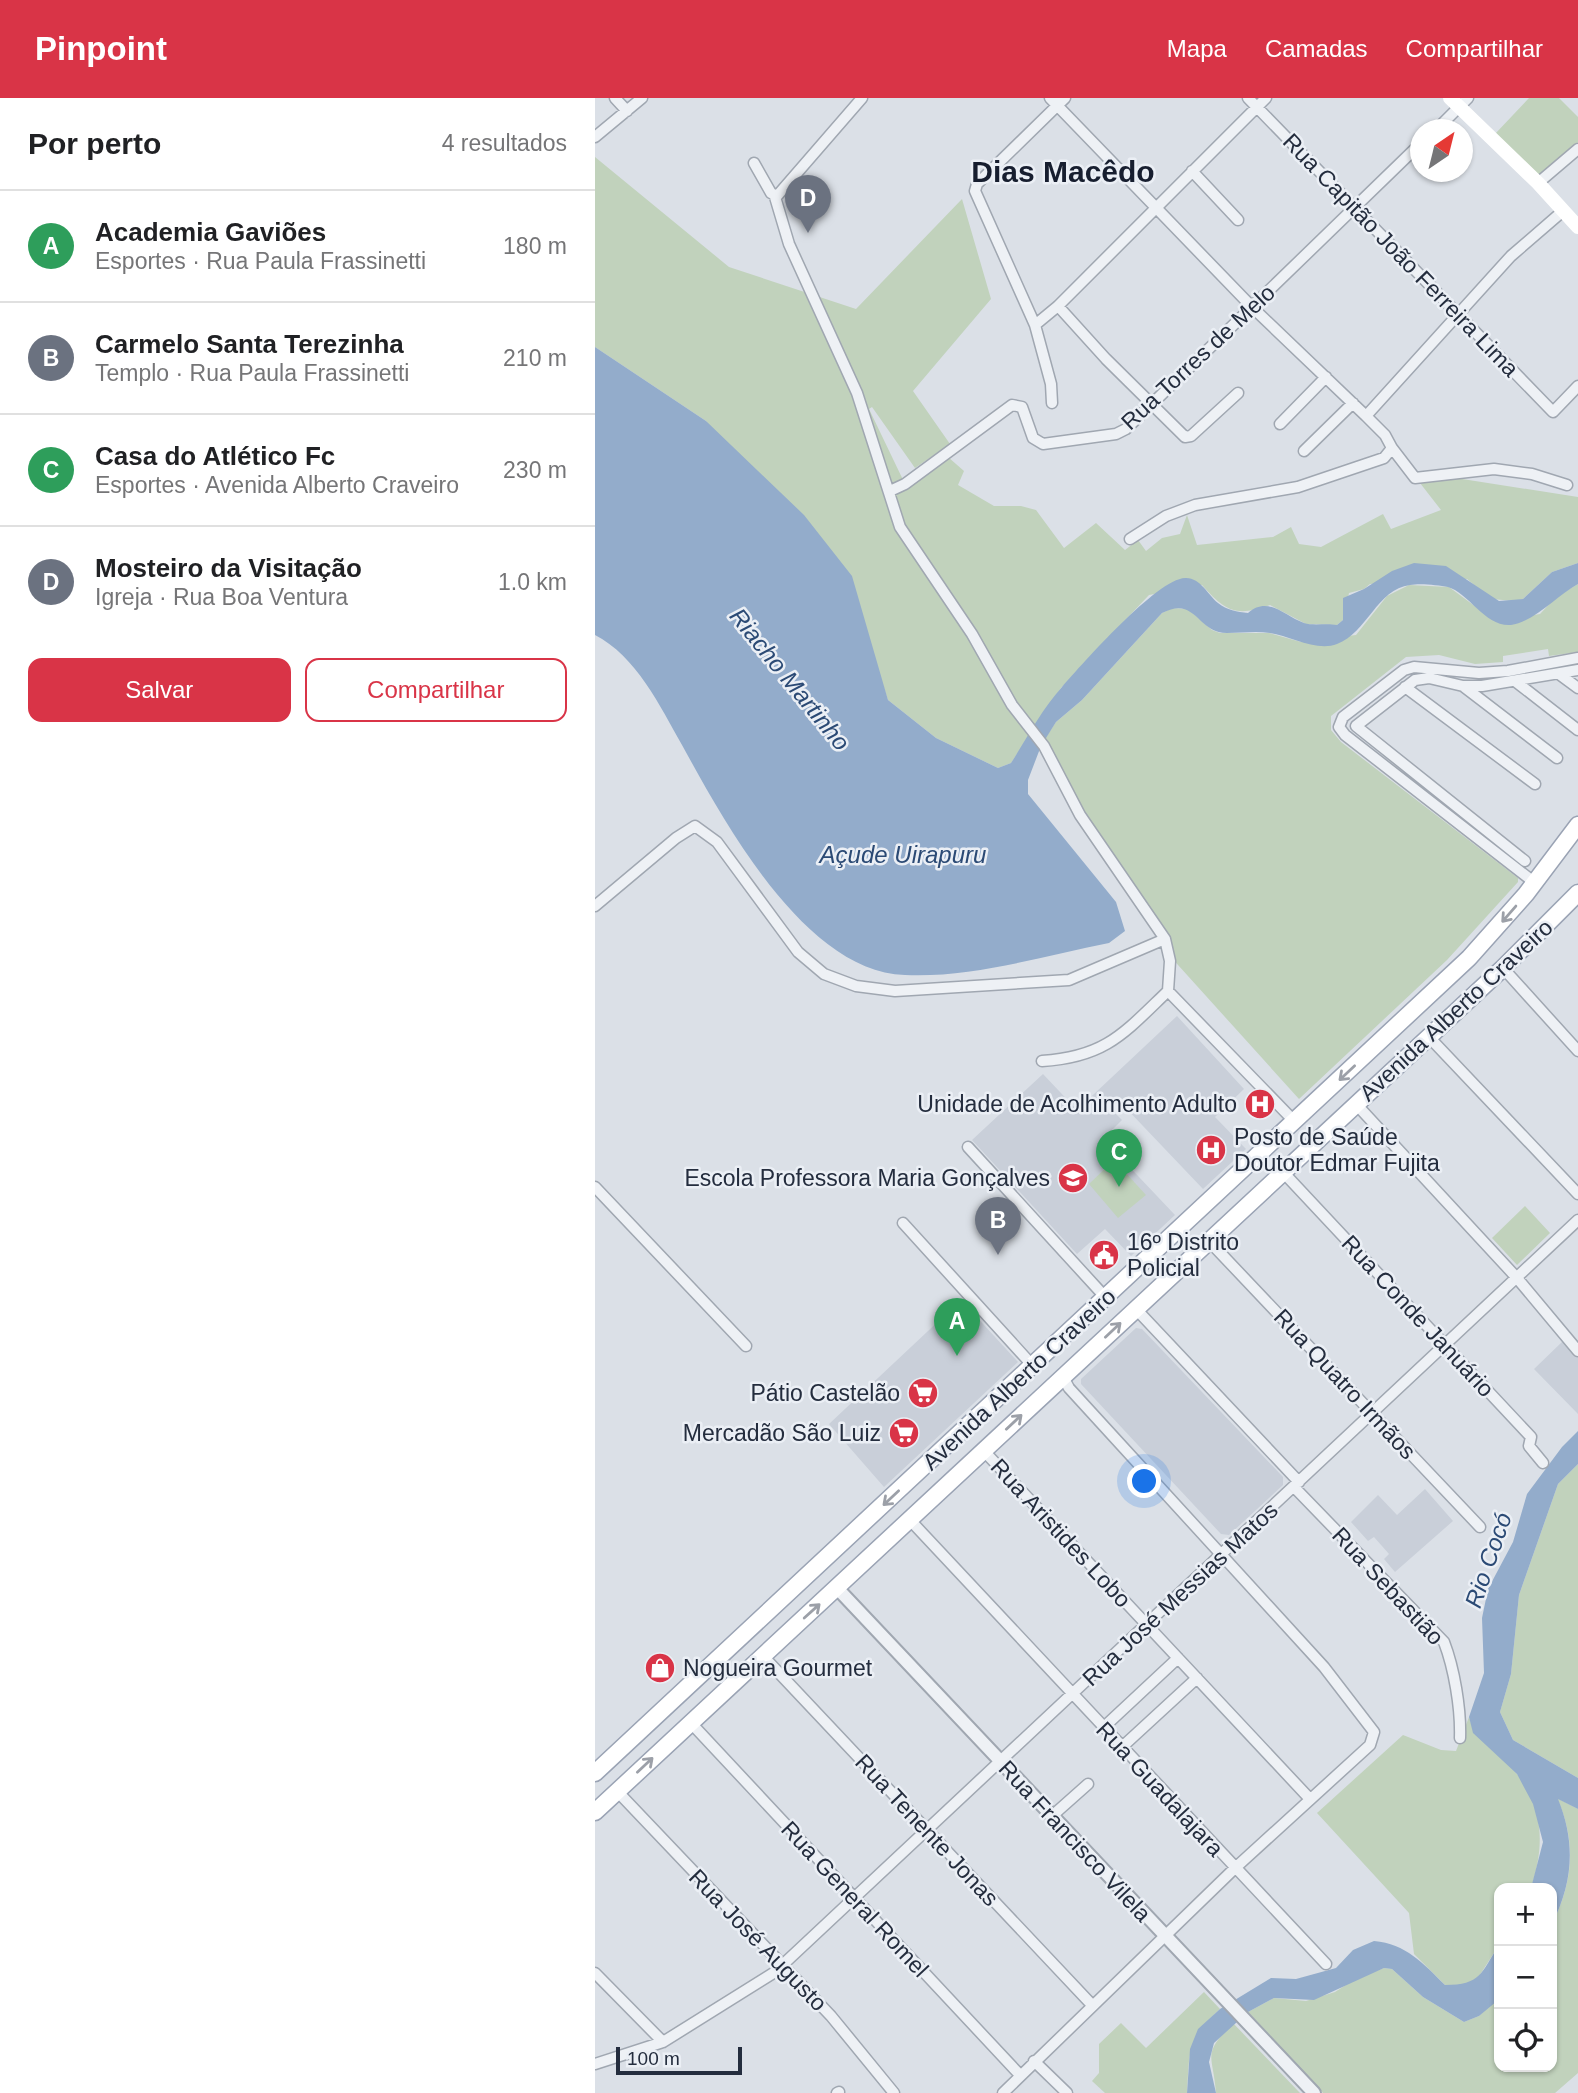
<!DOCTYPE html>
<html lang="pt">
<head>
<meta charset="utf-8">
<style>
	body { margin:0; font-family:Helvetica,sans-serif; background:#f2f2f2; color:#202124 }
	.controls { position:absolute; right:21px; bottom:21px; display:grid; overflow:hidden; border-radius:14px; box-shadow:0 2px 5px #0004 }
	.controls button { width:63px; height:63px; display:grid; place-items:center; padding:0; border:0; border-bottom:2px solid #e0e0e0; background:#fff; color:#202124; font:35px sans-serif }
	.compass { position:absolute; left:815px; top:21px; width:63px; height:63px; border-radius:50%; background:#fff; box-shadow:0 2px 5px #0004; rotate:35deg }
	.scale { position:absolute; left:21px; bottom:18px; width:126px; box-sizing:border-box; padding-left:7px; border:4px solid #242d3e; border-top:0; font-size:19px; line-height:24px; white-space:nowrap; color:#242d3e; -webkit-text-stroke:5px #ebeff5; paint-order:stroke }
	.you { position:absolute; left:550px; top:1384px; width:24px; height:24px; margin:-18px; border:5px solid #fff; border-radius:50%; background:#1a73e8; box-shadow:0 0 0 10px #1a73e833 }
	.badge { display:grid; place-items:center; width:46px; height:46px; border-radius:50%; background:#d93447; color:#fff; font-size:23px; font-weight:700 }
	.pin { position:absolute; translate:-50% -58px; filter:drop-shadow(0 2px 4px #0008) }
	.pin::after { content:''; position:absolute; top:37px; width:24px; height:21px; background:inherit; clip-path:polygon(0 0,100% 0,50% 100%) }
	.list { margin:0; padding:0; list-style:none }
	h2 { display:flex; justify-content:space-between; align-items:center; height:91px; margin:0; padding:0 28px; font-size:30px }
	h2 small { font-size:23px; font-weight:400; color:#757577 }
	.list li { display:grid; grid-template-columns:46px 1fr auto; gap:21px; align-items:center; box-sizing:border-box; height:112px; padding:0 28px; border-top:2px solid #e0e0e0 }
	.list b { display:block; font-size:26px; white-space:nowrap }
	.list p { margin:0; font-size:23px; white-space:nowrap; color:#757577 }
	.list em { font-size:23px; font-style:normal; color:#757577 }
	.actions { display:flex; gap:14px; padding:21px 28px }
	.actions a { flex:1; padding:16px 0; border:2px solid #d93447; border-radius:14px; text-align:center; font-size:24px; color:#d93447 }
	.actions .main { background:#d93447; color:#fff }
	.icon { flex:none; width:38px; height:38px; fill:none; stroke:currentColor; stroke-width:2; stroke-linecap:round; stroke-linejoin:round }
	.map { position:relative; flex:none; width:983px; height:1995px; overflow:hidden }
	header { display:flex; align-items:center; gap:42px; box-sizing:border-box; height:98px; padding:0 35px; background:#d93447; color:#fff }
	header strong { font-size:33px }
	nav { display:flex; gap:38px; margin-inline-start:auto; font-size:24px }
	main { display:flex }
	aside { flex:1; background:#fff }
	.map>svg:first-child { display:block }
	.built { fill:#c9cfd9 }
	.green { fill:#c1d2bc }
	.water { fill:#93accb }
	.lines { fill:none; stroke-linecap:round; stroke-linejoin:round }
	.minor-casing { stroke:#a0a7b1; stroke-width:13 }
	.tertiary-casing { stroke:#a0a7b1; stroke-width:16 }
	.primary-casing { stroke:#9aa3b4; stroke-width:19 }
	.minor { stroke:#eef1f5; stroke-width:10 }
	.tertiary { stroke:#eef1f5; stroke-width:12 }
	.secondary { stroke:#fff; stroke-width:14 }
	.primary { stroke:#fff; stroke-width:16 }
	.oneway { stroke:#9ca0a8 }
	.labels { text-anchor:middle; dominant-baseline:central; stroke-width:5; stroke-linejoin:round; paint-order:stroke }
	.street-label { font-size:23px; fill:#242d3e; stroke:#ebeff5 }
	.poi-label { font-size:23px; fill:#242d3e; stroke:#ebeff5; text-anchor:end }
	.water-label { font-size:24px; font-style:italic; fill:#2b4a75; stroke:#ebeff5 }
	.district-label { font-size:30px; font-weight:bold; fill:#171e2f; stroke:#ebeff5 }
</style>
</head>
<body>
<header>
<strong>Pinpoint</strong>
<nav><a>Mapa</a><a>Camadas</a><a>Compartilhar</a></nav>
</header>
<main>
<aside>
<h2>Por perto<small>4 resultados</small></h2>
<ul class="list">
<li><span class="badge" style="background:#2e9e5b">A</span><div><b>Academia Gaviões</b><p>Esportes · Rua Paula Frassinetti</p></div><em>180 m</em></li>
<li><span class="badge" style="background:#6b7280">B</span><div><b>Carmelo Santa Terezinha</b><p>Templo · Rua Paula Frassinetti</p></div><em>210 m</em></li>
<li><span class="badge" style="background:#2e9e5b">C</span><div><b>Casa do Atlético Fc</b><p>Esportes · Avenida Alberto Craveiro</p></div><em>230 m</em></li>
<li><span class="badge" style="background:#6b7280">D</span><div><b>Mosteiro da Visitação</b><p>Igreja · Rua Boa Ventura</p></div><em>1.0 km</em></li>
</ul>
<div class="actions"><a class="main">Salvar</a><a>Compartilhar</a></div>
</aside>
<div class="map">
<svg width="983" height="1995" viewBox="0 0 983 1995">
	<rect width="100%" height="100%" fill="#dbe0e7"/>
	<path class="built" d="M582,918L649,991L620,1019L651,1051L608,1091L528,1007L520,1015L527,1022L508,1041L580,1117L536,1158L510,1131L482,1156L377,1042L448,976L482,1012Z
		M366,1202L423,1264L289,1389L234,1326Z
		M541,1230L547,1231L688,1379V1387L634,1437L626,1436L486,1286V1281Z
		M968,1243L983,1260V1316L939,1271Z
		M830,1391L858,1423L800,1474L789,1461L794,1456L779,1439L773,1443L756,1424L783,1397L802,1417Z"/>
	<path class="green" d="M934,0H964L983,19V44L948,77H941L900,36Z
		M0,59L134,169L261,211L367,101L396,201L318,293L355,346L320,370L277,309L274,311L310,386L353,359L369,373L363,387L399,408H426L441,412L469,450L501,425L530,452L543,442L551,453L567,440L585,436L592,417L602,447L678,439L696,429L704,446L726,449L788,416L796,431L846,412L825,385L861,380L983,399V465L957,474L928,501L920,503L896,501L872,481L775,486L769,491L754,495L748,522L742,527L711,526L675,507C641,519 631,514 607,487L554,497L466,590L416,665L403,670L341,640L293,602L278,557L111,323L0,249Z
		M983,486V554L954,558L953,551L908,558V564L880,566L844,557L811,559L736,618V632L746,644L923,780V784L852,862L704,1001L574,857L570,841L447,645L461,624L487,602L567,515L577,510L593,511L617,532L625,535H674L706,544L761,537L792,498L814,487L854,489L900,523L945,516L961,499Z
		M519,1062L551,1097L523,1120L494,1086Z
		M930,1108L955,1135L922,1167L897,1140Z
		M983,1366V1680L918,1642L905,1614L916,1576L924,1497L963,1386Z
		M874,1619C882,1647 905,1654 922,1676C950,1712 949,1750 936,1790H904V1847L881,1883L870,1887H850L819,1856L814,1815L722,1715L808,1637L846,1652L861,1653Z
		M962,1700L983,1711V1975L960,1995H728L653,1914L679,1900L711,1903L740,1894L760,1881L789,1870L797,1871L828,1899L869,1924L884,1918L904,1898V1969H957V1826C978,1784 982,1744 962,1700Z
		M609,1894L625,1911C591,1942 595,1952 592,1995H510L497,1983L504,1975V1946L526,1925L551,1950Z
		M638,1925L705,1995H621C618,1955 606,1958 638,1925Z"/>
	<path class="water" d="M0,249L111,323L209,417L257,478L293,602L341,640L403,670L416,665C432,640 447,611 467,589C488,565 562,481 590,480C605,479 613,497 623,505C632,512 642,514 653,515C673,497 689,518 709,525C718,528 732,525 742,527L748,522V500L769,491L797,473L819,465L851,468L904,503L928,501L957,474L983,465V486C963,497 937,525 916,527C890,529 874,495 853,489C843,487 825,485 815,487C782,491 772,535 742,546C722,554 695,538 675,535C661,533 646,535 632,535C602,535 601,497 567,515L487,602L461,624L446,648L433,682V696L521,804L530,833L514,845C448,858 378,880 310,877C210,874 130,725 87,647C65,608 41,558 0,537Z
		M983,1333V1366L963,1386L924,1497L916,1576L905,1614L918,1642L983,1680V1711L963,1701C981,1745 978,1784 957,1826V1790H936L948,1744L938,1706L922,1676L878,1635L874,1619L889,1575L887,1520L893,1491L918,1444L932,1396L967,1349Z
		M779,1843C811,1846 828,1865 850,1887C886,1887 886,1875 904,1847L902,1903L884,1918L869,1924L828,1899L797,1871L789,1870L719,1902L679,1900L653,1914L619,1945L614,1964L621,1995H592L595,1951L603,1931L625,1911L676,1880L701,1881L741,1870L758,1852Z"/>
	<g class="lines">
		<g class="minor-casing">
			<path id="minor" d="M20,0L32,13
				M455,0L657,209L771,318L790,337L797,350L789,360L703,389L600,407L571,418L535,441
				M653,0L958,314L983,288
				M841,32L873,0
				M0,39L47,0
				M159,65L176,95L182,98L267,0
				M597,73L643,122
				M943,85L983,51
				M180,99L194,146L262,295L305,429L377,536L417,607L449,648L485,717L570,841L575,863L573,893
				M463,208L511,261L590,339L596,338L643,295
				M440,227L463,208L671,0
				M457,305L456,286L440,227L380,93L382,86L470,0
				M771,318L916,158L968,113
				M685,326L731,279
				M797,350L820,380L899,371L937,376L972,387
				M709,353L758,305
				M295,393L310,386L417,307L427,309L438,340L448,346L521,336L531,331L825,46
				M964,576L983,590
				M920,583L983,632
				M868,588L962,660
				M810,589L940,686
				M930,763L761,628L820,582L834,580L868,588H887L983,572
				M940,785L750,637L744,629L748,619L809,572L819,569L884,575L913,573L983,560
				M0,808L81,740L100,728L122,744L203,854L229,876L261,888L300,893L474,882L570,841
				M908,870L983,953
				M834,939L983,1096
				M447,963C511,959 529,935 573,893L700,1024
				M761,1006L922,1180L983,1253
				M373,1049L511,1200
				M688,1074L936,1339L934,1348L948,1365
				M0,1089L151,1248
				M308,1125L438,1268
				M614,1143L885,1429
				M541,1211L704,1384
				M389,1353L715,1701
				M699,1389L849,1544C859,1570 866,1610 865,1640
				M315,1422L731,1866
				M168,1558L497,1907
				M96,1625L425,1977
				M509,1629L583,1560
				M527,1649L602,1580
				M22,1693L236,1918L299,1995
				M457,1718L493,1686
				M0,1875L68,1944
				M439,1963L472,1995
				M0,1966L68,1944L180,1874L983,1122
				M242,1995L244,1994
				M408,1995L639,1771L775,1647L779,1634L729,1569L474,1290L468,1279"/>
		</g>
		<g class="tertiary-casing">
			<path id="tertiary" d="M242,1490L719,1995"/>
		</g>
		<g class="primary-casing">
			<path id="primary" d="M0,1675L874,860L931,796L983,727
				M0,1714L908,870L983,795"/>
		</g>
		<use href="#minor" class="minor"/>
		<use href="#tertiary" class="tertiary"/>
		<path class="secondary" d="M855,0L943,85L983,129"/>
		<use href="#primary" class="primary"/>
	</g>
	<defs><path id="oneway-shaft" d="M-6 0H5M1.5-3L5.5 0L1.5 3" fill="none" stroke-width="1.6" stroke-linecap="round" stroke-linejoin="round" transform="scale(1.75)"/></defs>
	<g class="oneway">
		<use href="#oneway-shaft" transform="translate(914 816) rotate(131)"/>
		<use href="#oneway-shaft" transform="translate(752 975) rotate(137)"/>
		<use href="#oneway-shaft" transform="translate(518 1232) rotate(-43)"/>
		<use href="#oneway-shaft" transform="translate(419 1324) rotate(-43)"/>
		<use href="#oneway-shaft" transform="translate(296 1400) rotate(137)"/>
		<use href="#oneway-shaft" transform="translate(217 1513) rotate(-42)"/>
		<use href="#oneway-shaft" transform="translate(50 1667) rotate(-43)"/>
	</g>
	<defs>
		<g id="hospital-disc" transform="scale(1.575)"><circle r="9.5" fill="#d93447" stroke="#ebeff5"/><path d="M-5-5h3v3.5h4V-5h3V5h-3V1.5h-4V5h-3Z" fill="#fff"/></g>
		<g id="school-disc" transform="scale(1.575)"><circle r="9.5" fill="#d93447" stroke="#ebeff5"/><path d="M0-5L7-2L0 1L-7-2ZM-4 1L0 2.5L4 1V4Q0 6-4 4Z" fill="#fff"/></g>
		<g id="civic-disc" transform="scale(1.575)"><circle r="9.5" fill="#d93447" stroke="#ebeff5"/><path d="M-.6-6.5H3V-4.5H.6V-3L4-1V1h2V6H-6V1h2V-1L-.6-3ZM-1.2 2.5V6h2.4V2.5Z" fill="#fff"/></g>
		<g id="supermarket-disc" transform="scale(1.575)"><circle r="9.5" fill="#d93447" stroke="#ebeff5"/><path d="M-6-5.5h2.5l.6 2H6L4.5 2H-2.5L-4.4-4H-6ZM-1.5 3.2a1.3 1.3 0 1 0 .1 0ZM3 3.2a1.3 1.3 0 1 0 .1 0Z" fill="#fff"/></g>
		<g id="shop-disc" transform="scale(1.575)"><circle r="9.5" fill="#d93447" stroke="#ebeff5"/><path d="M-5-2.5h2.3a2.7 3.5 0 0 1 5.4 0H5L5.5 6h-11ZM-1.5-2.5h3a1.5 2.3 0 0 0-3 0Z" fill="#fff"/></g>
	</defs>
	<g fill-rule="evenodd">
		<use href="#hospital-disc" x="665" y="1006"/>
		<use href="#hospital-disc" x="616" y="1052"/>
		<use href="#school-disc" x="478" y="1080"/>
		<use href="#civic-disc" x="509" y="1157"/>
		<use href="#supermarket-disc" x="328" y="1295"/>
		<use href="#supermarket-disc" x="309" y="1335"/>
		<use href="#shop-disc" x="65" y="1570"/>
	</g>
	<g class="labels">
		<g class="street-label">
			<text transform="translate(806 157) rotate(46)">Rua Capitão João Ferreira Lima</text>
			<text transform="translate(603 259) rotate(-43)">Rua Torres de Melo</text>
			<text transform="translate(861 912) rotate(-43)">Avenida Alberto Craveiro</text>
			<text transform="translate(823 1218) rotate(47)">Rua Conde Januário</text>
			<text transform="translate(424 1281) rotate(-43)">Avenida Alberto Craveiro</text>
			<text transform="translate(750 1286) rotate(47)">Rua Quatro Irmãos</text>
			<text transform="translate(466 1435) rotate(47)">Rua Aristides Lobo</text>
			<text transform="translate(793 1488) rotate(47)">Rua Sebastião</text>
			<text transform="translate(585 1496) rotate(-43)">Rua José Messias Matos</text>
			<text transform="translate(565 1691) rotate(47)">Rua Guadalajara</text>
			<text transform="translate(332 1732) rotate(47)">Rua Tenente Jonas</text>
			<text transform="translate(480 1743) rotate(47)">Rua Francisco Vilela</text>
			<text transform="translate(260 1801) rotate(47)">Rua General Romel</text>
			<text transform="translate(163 1842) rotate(46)">Rua José Augusto</text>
		</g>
		<g class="poi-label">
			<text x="642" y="1006">Unidade de Acolhimento Adulto</text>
			<text x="639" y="1039" text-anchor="start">Posto de Saúde<tspan x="639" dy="26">Doutor Edmar Fujita</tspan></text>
			<text x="455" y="1080">Escola Professora Maria Gonçalves</text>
			<text x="532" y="1144" text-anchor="start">16º Distrito<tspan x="532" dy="26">Policial</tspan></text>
			<text x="305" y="1295">Pátio Castelão</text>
			<text x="286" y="1335">Mercadão São Luiz</text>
			<text x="88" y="1570" text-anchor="start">Nogueira Gourmet</text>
		</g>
		<g class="water-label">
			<text transform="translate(195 581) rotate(51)">Riacho Martinho</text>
			<text x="308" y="756">Açude Uirapuru</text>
			<text transform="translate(893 1462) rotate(-71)">Rio Cocó</text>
		</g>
		<g class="district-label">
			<text x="468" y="73">Dias Macêdo</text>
		</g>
	</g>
</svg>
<div class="controls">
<button>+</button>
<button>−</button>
<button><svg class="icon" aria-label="locate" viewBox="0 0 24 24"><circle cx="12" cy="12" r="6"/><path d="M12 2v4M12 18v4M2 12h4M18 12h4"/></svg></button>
</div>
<svg class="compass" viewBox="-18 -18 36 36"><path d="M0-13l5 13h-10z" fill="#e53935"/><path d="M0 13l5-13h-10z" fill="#757577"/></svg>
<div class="scale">100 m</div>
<div class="you"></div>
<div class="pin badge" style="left:362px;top:1258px;background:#2e9e5b">A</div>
<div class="pin badge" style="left:403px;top:1157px;background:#6b7280">B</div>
<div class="pin badge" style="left:524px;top:1089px;background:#2e9e5b">C</div>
<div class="pin badge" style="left:213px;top:135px;background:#6b7280">D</div>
</div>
</main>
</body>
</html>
